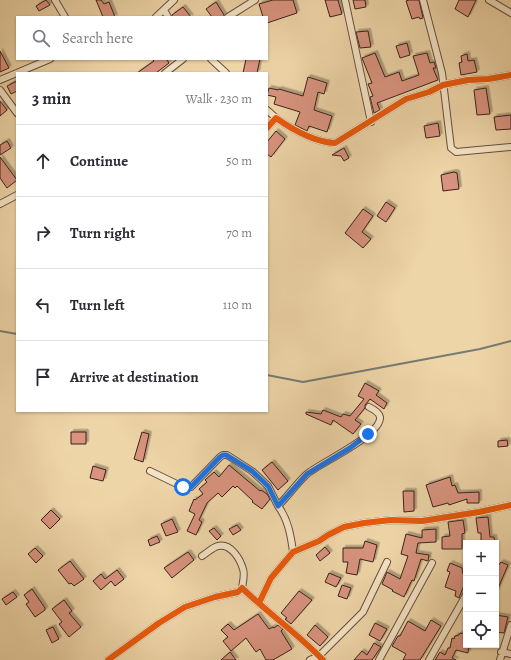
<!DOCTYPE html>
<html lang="en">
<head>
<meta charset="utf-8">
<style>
	body { margin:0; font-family:Alegreya,serif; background:#f2f2f3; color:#2b2b33 }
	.controls { position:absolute; right:12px; bottom:12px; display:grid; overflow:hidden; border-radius:0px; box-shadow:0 1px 3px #0004 }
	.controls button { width:36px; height:36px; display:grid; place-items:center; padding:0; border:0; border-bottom:1px solid #e1e1e2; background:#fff; color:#2b2b33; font:20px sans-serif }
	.stop { position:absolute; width:12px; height:12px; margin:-9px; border:3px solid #1a73e8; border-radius:50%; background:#fff }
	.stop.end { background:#1a73e8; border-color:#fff; box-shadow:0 1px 4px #0008 }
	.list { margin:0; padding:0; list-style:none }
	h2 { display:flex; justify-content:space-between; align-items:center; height:52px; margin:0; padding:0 16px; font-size:17px }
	h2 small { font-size:13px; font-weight:400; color:#7c7c81 }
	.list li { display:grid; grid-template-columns:26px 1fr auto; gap:12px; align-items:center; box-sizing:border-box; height:72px; padding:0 16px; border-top:1px solid #e1e1e2 }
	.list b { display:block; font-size:15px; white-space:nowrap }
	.list em { font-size:13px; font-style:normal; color:#7c7c81 }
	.icon { flex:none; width:22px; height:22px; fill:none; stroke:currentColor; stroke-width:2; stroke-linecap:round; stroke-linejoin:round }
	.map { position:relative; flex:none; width:511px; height:660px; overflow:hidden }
	.search { position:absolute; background:#fff; box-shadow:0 1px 3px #0004; left:16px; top:16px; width:252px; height:44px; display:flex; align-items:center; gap:10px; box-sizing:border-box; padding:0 14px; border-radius:0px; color:#7c7c81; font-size:15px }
	.panel { position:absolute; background:#fff; box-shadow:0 1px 3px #0004; left:16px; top:72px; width:252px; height:340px; border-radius:0px }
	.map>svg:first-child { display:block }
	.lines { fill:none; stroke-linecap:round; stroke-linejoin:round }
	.stream { stroke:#757c73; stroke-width:2 }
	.building { fill:#d9937f; stroke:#3b2218; filter:url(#shadow) }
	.street-casing { stroke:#684f3c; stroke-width:8 }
	.street { stroke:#f4e4c6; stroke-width:6 }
	.cycleway-casing { stroke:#f4e4c6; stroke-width:8 }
	.cycleway { stroke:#e8590c; stroke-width:6 }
	.route { stroke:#1a73e8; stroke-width:5 }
</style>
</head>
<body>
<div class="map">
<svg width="511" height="660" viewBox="0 0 511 660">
	<defs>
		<filter id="shadow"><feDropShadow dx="2.5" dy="-2.5" stdDeviation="0" flood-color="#0004"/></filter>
	</defs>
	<rect width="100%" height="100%" fill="#eed5a8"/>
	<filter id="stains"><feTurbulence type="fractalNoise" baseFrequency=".005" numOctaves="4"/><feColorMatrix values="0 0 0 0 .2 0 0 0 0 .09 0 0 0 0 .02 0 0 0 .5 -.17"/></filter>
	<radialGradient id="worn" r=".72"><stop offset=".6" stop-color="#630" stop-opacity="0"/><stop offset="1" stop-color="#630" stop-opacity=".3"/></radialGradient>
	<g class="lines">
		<path class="stream" d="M0,331L17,334
			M267,375L303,382L480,349L511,341"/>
	</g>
	<path class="building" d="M46,0L50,5L39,11L36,6Z
		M96,0H101L104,4L109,2L115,17H103Z
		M273,0H293L297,13L267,23V17H263L259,4Z
		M325,0H338L342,14L330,17Z
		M353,0H365L366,7L355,9Z
		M409,0H419L423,18L420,19L419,17L412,19L406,1Z
		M459,0H476L468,17L455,9Z
		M216,2L224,15V17H212L206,9Z
		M183,7L191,17H172V15Z
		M368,31L371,47L360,48L356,32Z
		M407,43L410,55L400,58L396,46Z
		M0,51L9,68L0,72Z
		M375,53L385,77L399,72L402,81L419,75L413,56L427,53L430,63L434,62L436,68H433L438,80L377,103L380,110L374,113L370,97L373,96L368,84L372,83L362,58Z
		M467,54L468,61L474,60L477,72L461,75L459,63L462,62L461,56Z
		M152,59H166L169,63L156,73H137L154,61Z
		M246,59H260L257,73H243Z
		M308,77L327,83L324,94L318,92L314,110L332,116L327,132L309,126L307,131L295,125L300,112L274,104L276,97L267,95L269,88L278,90L279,89L303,96Z
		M17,81V91L11,94L7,86Z
		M486,88L490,114L477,115L474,90Z
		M0,101L7,110L0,116Z
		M511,115V129L496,130L494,117Z
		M438,123L440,136L426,138L424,126Z
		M276,131L285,139L271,157L267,154V142Z
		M7,141L11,148L0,155V145Z
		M344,148L349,158L344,161L341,156L332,155Z
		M0,157L17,180L7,188L0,178Z
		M454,172L457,173L459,189L443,191L441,175Z
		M386,202L395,208L386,222L377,216Z
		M363,209L373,216L362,232L371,239L363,248L345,233Z
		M365,383L379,391L376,395L387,403L384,409L370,399L365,405V408L355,420L361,424L353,434L333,420L331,425L306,414V412L321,414L323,410L341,417L343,414L350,416L364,399L358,396Z
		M71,432H86V444H71Z
		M142,432L149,434L143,462L134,459Z
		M507,440L508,446L498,447V441Z
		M272,462L288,481L278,490L262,470Z
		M229,465L260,491L261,490L267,494L270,499L262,509L252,502L253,501L237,486L235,488L233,486L222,497L218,493L207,503L199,520L202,522L196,535L187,531L195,514L189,511L194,499L195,500L203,494L199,489L207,482L205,480L214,472L219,477Z
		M93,466L106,470L103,481L90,478Z
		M450,477L452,486L455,485L458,493L479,492V503H467V499L449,505L448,503L433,507L426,485Z
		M403,491H414V511L404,512Z
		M51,510L60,519L50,529L41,520Z
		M488,517L490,537H494L495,543H481V533H478L476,518Z
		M172,519L178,532L166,536L161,524Z
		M463,520L465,533L462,534V549H442V537L450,536L448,522Z
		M237,525L241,530L233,535L229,529Z
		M214,528L221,536L217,540L209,531Z
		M436,529V542L418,543L416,553L429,555L428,561L421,559L414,581L412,580L404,597L392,591L393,590L382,584L387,572L400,579L408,556L401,554L406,534L422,538V530Z
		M157,536L160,542L150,546L148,540Z
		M365,541L377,545L373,562L360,559L357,575L346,573L348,562H343V548H363Z
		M325,547L330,553L320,561L316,555Z
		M35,548L43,556L36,563L28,554Z
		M188,552L194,560L172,578L164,568Z
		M70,561L84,579L74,586L71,583L69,584L58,570Z
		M501,562L508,565L496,593V569Z
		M450,563L462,568L463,574L466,567V580L459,598L455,596L456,591L445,587L450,572L447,571Z
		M117,570L124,579L115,586L111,581L101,590L93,581L101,574L105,579Z
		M329,573L341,578L336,587L325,582Z
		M342,585L351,588L347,599L338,596Z
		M32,589L45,608V610L35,617L26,604L29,602L24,595Z
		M299,591L312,600L291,624L285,619L287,618L281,613Z
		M13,592L17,597L6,605L2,599Z
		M64,600L72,611L69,613L81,627L69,637L59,624L62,622L52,609Z
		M258,614L269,629L273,627L274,628L278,625L283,629L281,631L292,649L273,660H266L260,649L256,652L246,638L231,651L223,641L228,637L221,630L228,624L234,630Z
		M496,615L508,617L504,633L496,632Z
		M431,620L441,626L420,660H403L406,654L392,646L398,636H400L408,621L425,631Z
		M375,623L387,629L380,641L369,635Z
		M315,625L328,637L320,646L307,635Z
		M53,627L59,639L52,643L46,630Z
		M460,633L466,634V645H469L468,653L456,650L452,658L456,660H435L440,652L445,655L448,648H450L452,638L454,639L455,636L459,635Z
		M374,643L381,647L372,660H354L362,651L367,655Z
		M230,652L236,660H221Z"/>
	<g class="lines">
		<g class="street-casing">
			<path id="street" d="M55,0L65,17
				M345,0L371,122
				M423,0L442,73L451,148L456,152L511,147
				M489,0L511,13
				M164,10L168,17
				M156,17L174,0
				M228,17L255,0
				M211,59L226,73
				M165,73L183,59
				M0,80L50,59
				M0,90L17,113
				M267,110L276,118
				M267,128L276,118C293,130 314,142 335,143L406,99L429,92L443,85L468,80L488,79L511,75
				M0,204L17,195
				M150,471L183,487H191L220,457L223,455H227L252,471L268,486L278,506
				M293,552C291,536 288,519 278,506C288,496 297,483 307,474C320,463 382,435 380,417C379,412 373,409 369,407
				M202,556C207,553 213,547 218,546C231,543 240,559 243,569C245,574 243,582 242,588
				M259,603L271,578L293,552L319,541L328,535L344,527L364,523L391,520L422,521L479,512L511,505
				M501,652L511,654
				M108,660L159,623L185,607L215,597L238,592L242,588C268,613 298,634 323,660
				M310,660L319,656L363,612L387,562
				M379,660L432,563
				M429,660L466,595
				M500,660L511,625"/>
		</g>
		<use href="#street" class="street"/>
		<g class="cycleway-casing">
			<path id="cycleway" d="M267,128L276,118C293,130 314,142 335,143L406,99L429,92L443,85L468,80L488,79L511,75
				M259,603L271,578L293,552L319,541L328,535L344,527L364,523L391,520L422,521L479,512L511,505
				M108,660L159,623L185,607L215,597L238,592L242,588C268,613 298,634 323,660"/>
		</g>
		<use href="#cycleway" class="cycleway"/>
	</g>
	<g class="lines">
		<path class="route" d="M183,487H191L220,457L223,455H226L252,471L268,486L278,506L307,474L350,448L368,434"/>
	</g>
	<rect width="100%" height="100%" filter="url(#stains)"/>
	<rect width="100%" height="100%" fill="url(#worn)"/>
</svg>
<div class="controls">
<button>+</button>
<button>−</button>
<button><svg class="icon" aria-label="locate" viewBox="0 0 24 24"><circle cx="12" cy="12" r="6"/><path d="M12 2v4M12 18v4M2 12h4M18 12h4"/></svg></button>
</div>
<div class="stop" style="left:183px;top:487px"></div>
<div class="stop end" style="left:368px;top:434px"></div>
<div class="search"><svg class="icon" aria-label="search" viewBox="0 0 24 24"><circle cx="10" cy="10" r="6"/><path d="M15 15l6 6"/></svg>Search here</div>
<section class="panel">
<h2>3 min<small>Walk · 230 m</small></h2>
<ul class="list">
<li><svg class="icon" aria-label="ahead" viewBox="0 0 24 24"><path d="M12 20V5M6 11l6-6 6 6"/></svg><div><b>Continue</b></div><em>50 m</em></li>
<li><svg class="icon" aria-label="right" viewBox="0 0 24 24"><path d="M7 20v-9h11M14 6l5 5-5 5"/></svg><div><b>Turn right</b></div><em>70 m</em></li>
<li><svg class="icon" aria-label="left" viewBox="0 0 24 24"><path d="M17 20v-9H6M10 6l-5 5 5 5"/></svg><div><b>Turn left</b></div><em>110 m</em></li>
<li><svg class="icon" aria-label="arrive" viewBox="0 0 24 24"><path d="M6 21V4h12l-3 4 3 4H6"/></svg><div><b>Arrive at destination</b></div></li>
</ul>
</section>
</div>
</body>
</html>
